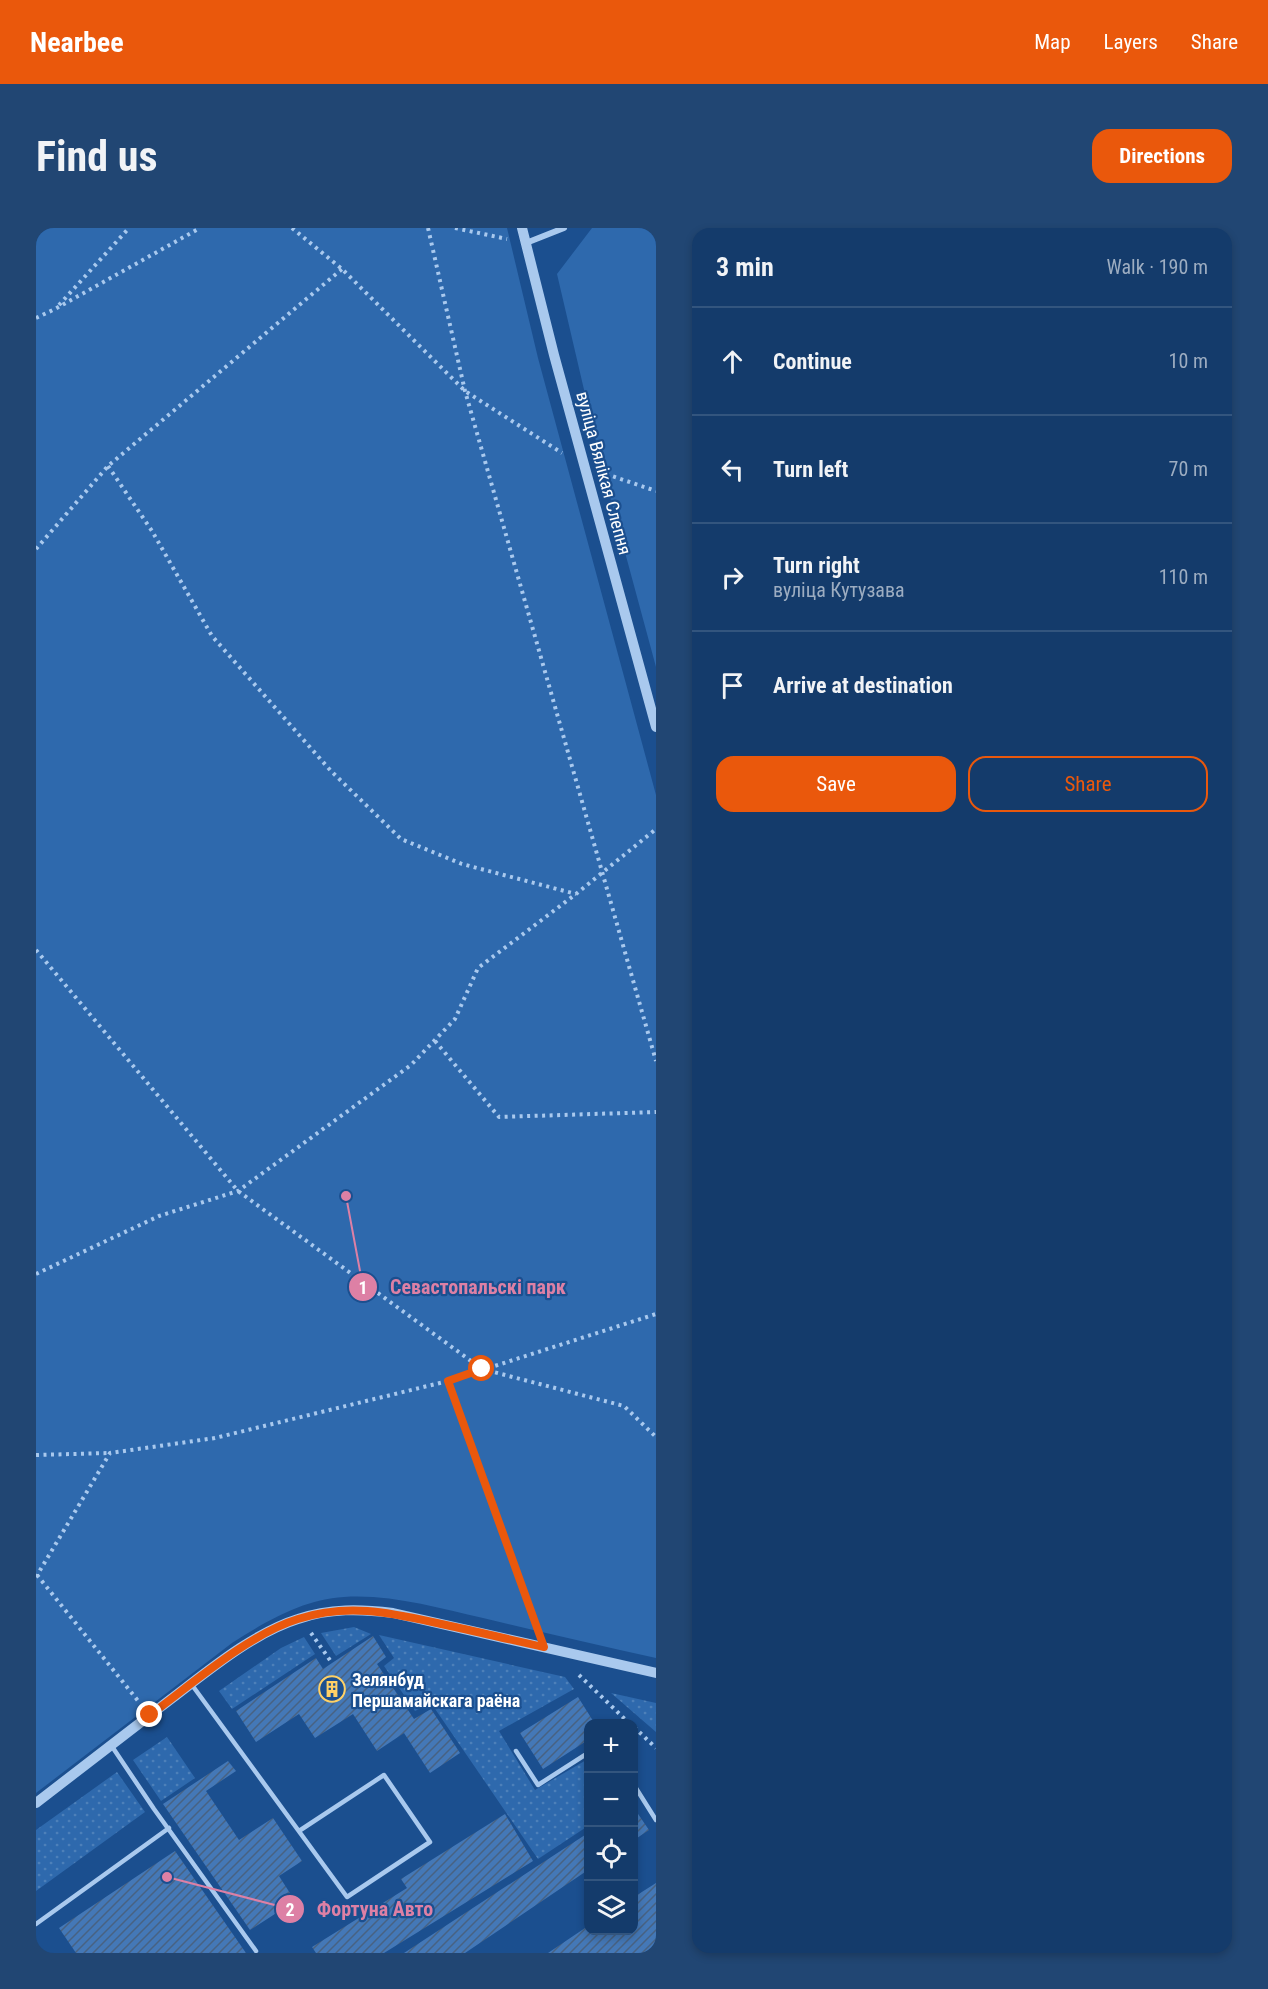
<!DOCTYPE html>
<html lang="en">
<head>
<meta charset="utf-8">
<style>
	body { margin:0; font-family:"Roboto Condensed",sans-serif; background:#214673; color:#f1f3f6 }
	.controls { position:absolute; right:18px; bottom:18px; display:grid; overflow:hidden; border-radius:12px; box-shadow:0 3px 9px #0003 }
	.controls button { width:54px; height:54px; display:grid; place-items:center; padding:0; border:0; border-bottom:2px solid #33557e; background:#143b6b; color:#f1f3f6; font:30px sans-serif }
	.stop { position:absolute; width:18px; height:18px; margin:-14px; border:4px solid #ea580c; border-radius:50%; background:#fff }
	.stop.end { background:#ea580c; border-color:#fff; box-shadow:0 2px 6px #0008 }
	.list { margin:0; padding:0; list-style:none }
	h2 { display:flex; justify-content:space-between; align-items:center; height:78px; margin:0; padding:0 24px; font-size:26px }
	h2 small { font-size:20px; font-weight:400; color:#9dadc1 }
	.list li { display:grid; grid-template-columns:39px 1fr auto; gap:18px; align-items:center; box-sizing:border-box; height:108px; padding:0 24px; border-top:2px solid #33557e }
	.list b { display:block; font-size:22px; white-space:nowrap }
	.list p { margin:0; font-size:20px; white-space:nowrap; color:#9dadc1 }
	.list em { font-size:20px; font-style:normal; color:#9dadc1 }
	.actions { display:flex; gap:12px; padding:18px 24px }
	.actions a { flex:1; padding:14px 0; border:2px solid #ea580c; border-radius:18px; text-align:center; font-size:21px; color:#ea580c }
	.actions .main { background:#ea580c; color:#fff }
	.icon { flex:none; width:33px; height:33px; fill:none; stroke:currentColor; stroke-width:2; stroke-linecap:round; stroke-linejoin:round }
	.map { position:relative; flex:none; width:620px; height:1725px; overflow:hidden; border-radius:18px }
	header { display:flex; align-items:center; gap:36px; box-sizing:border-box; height:84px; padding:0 30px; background:#ea580c; color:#fff }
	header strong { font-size:28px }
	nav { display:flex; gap:33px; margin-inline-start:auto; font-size:21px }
	.intro { display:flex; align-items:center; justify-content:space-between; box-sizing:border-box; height:144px; padding:0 36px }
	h1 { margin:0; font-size:42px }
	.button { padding:15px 27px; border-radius:18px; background:#ea580c; color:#fff; font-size:21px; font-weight:700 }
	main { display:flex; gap:36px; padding:0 36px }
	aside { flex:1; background:#143b6b; border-radius:18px; box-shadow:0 3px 9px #0003 }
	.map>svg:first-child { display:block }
	.grass { fill:url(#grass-dots) }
	.park { fill:#2e69ad }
	.building { fill:url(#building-hatch) }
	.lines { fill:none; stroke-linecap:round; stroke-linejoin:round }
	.path { stroke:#a9c9ee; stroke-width:4; stroke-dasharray:3 4.5; stroke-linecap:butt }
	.service { stroke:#a9c9ee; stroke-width:4.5 }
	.minor { stroke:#a9c9ee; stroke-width:6 }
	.tertiary { stroke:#a9c9ee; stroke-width:10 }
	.route { stroke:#ea580c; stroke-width:8 }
	.labels { text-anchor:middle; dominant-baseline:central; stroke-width:4.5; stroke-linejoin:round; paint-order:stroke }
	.street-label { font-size:18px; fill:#fff; stroke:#1b4f8f }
	.poi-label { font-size:18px; font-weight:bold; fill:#fff; stroke:#1b4f8f; text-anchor:start }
	.leader { fill:none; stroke:#dd80a5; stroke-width:2 }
	.callout-dot { fill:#dd80a5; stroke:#1b4f8f; stroke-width:2 }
	.mark-label { font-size:18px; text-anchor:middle; font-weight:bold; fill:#fff }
	.callout-label { font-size:20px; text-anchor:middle; font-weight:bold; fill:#dd80a5; stroke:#1b4f8f; stroke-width:4.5; stroke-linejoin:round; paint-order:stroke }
</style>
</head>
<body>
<header>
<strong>Nearbee</strong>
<nav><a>Map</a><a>Layers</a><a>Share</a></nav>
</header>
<div class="intro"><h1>Find us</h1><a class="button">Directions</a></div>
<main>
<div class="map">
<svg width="620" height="1725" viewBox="0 0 620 1725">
	<defs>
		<pattern id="grass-dots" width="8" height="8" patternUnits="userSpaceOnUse" patternTransform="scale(1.5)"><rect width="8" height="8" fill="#2e69ad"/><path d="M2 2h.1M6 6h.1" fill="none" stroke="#4d80b9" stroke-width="1.8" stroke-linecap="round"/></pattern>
		<pattern id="building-hatch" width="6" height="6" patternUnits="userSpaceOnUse" patternTransform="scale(1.5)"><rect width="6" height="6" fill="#4478b7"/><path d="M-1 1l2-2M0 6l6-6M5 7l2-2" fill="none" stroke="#486282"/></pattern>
	</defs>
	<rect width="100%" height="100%" fill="#1b4f8f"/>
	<path class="grass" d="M318,1399L335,1406L300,1428L285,1405Z
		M343,1407L529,1449L538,1461L463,1503L499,1562L552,1531V1598L502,1631L395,1475L379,1483L348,1438L358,1430Z
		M268,1409L279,1426L196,1481L183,1463L245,1420Z
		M575,1465L620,1475V1504Z
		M131,1509L159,1550L125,1573L97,1532Z
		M81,1544L109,1584L0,1663V1602Z"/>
	<path class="park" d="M0,0H471L502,130L620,567V1430C562,1417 505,1404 447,1390C402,1380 355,1366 308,1369C267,1371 229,1394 196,1415L0,1565Z
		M556,0H620V439L567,243L521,46Z"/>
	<path class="building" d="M337,1408L350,1429L341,1436L378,1491L395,1481L424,1525L394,1545L368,1505L341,1523L317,1486L279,1510L263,1486L220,1514L200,1483L280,1430L287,1441Z
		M542,1469L559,1496H552V1512L507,1541L484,1505Z
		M192,1533L200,1543L170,1563L203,1612L237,1590L266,1633L243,1648L259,1673L214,1702L127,1576Z
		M598,1580L613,1602L598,1612Z
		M469,1586L497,1633L348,1725H280L276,1719L371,1660L365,1651Z
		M552,1605V1642L429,1725H368Z
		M139,1623L210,1725H40L23,1700Z
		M620,1655V1725H512L552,1698V1702H598V1669Z"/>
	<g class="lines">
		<path class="path" d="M256,0L306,41L429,163L526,225
			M392,0L429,163L620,833
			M419,0L471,11
			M23,77L93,0
			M0,90L19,81L164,0
			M72,238L116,303L176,408L295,543L365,611L426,636L540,666
			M570,246L620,263
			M0,321L72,238L306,41
			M0,722L202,963L446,1141L588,1178L620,1209
			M399,813L463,889L620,884
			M0,1046L123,988L202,963L375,837L419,791L442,740L540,666L620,601
			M412,1153L501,1400
			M0,1227L73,1225
			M1,1347L103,1474
			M0,1349L74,1225L179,1210L412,1153L620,1086
			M275,1405L296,1435
			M543,1447L594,1496
			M598,1499L620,1520"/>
		<path class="service" d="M156,1457C208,1527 259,1598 311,1669L394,1614L348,1547L263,1603
			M75,1517L118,1581L220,1723
			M480,1523L502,1557L552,1525
			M598,1557L620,1592
			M0,1696L133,1600"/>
		<path class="minor" d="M490,15L528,0"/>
		<path class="tertiary" d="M486,0L518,127L620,499
			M0,1575C45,1540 90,1506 135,1471C172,1443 217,1405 262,1391C294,1380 325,1381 357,1385L620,1445"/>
	</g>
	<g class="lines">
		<path class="route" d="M114,1487C156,1456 213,1406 262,1391C315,1374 359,1386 410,1397C443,1404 475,1412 508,1419L412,1153L446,1141"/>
	</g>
	<defs>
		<g id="building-ring" transform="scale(1.35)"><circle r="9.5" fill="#1b4f8f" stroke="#ffd166" stroke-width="1.5"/><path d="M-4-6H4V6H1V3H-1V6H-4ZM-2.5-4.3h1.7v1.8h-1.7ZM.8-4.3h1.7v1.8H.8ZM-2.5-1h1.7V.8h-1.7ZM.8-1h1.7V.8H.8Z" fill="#ffd166"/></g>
	</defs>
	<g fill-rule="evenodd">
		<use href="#building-ring" x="296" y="1461"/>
	</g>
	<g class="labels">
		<g class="street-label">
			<text transform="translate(568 245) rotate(75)">вуліца Вялікая Слепня</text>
		</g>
		<g class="poi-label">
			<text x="316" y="1451">Зелянбуд<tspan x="316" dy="21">Першамайскага раёна</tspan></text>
		</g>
	</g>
	<path class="leader" d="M310 968L327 1059M131 1649L254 1681"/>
	<g class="callout-dot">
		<circle cx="310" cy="968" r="6"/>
		<circle cx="131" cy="1649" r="6"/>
		<circle cx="327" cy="1059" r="15"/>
		<circle cx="254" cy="1681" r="15"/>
	</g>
	<g class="mark-label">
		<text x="327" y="1066">1</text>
		<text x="254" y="1688">2</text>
	</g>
	<g class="callout-label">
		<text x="442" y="1066">Севастопальскі парк</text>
		<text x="339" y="1688">Фортуна Авто</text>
	</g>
</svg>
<div class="controls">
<button>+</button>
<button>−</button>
<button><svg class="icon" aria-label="locate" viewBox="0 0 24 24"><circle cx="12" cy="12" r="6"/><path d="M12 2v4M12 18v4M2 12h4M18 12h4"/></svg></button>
<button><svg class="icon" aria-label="layers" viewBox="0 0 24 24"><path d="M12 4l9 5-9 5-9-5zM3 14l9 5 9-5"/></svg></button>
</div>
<div class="stop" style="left:446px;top:1141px"></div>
<div class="stop end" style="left:114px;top:1487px"></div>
</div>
<aside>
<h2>3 min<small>Walk · 190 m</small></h2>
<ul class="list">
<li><svg class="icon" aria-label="ahead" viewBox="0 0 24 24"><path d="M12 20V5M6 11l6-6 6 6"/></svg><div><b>Continue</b></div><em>10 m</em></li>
<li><svg class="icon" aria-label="left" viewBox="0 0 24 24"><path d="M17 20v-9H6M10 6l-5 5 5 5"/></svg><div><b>Turn left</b></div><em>70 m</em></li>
<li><svg class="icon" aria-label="right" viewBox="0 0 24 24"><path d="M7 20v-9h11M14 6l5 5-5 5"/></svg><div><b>Turn right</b><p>вуліца Кутузава</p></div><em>110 m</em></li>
<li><svg class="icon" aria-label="arrive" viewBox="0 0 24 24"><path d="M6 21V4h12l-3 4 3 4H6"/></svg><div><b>Arrive at destination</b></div></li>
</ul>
<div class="actions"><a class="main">Save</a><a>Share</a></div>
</aside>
</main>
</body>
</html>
